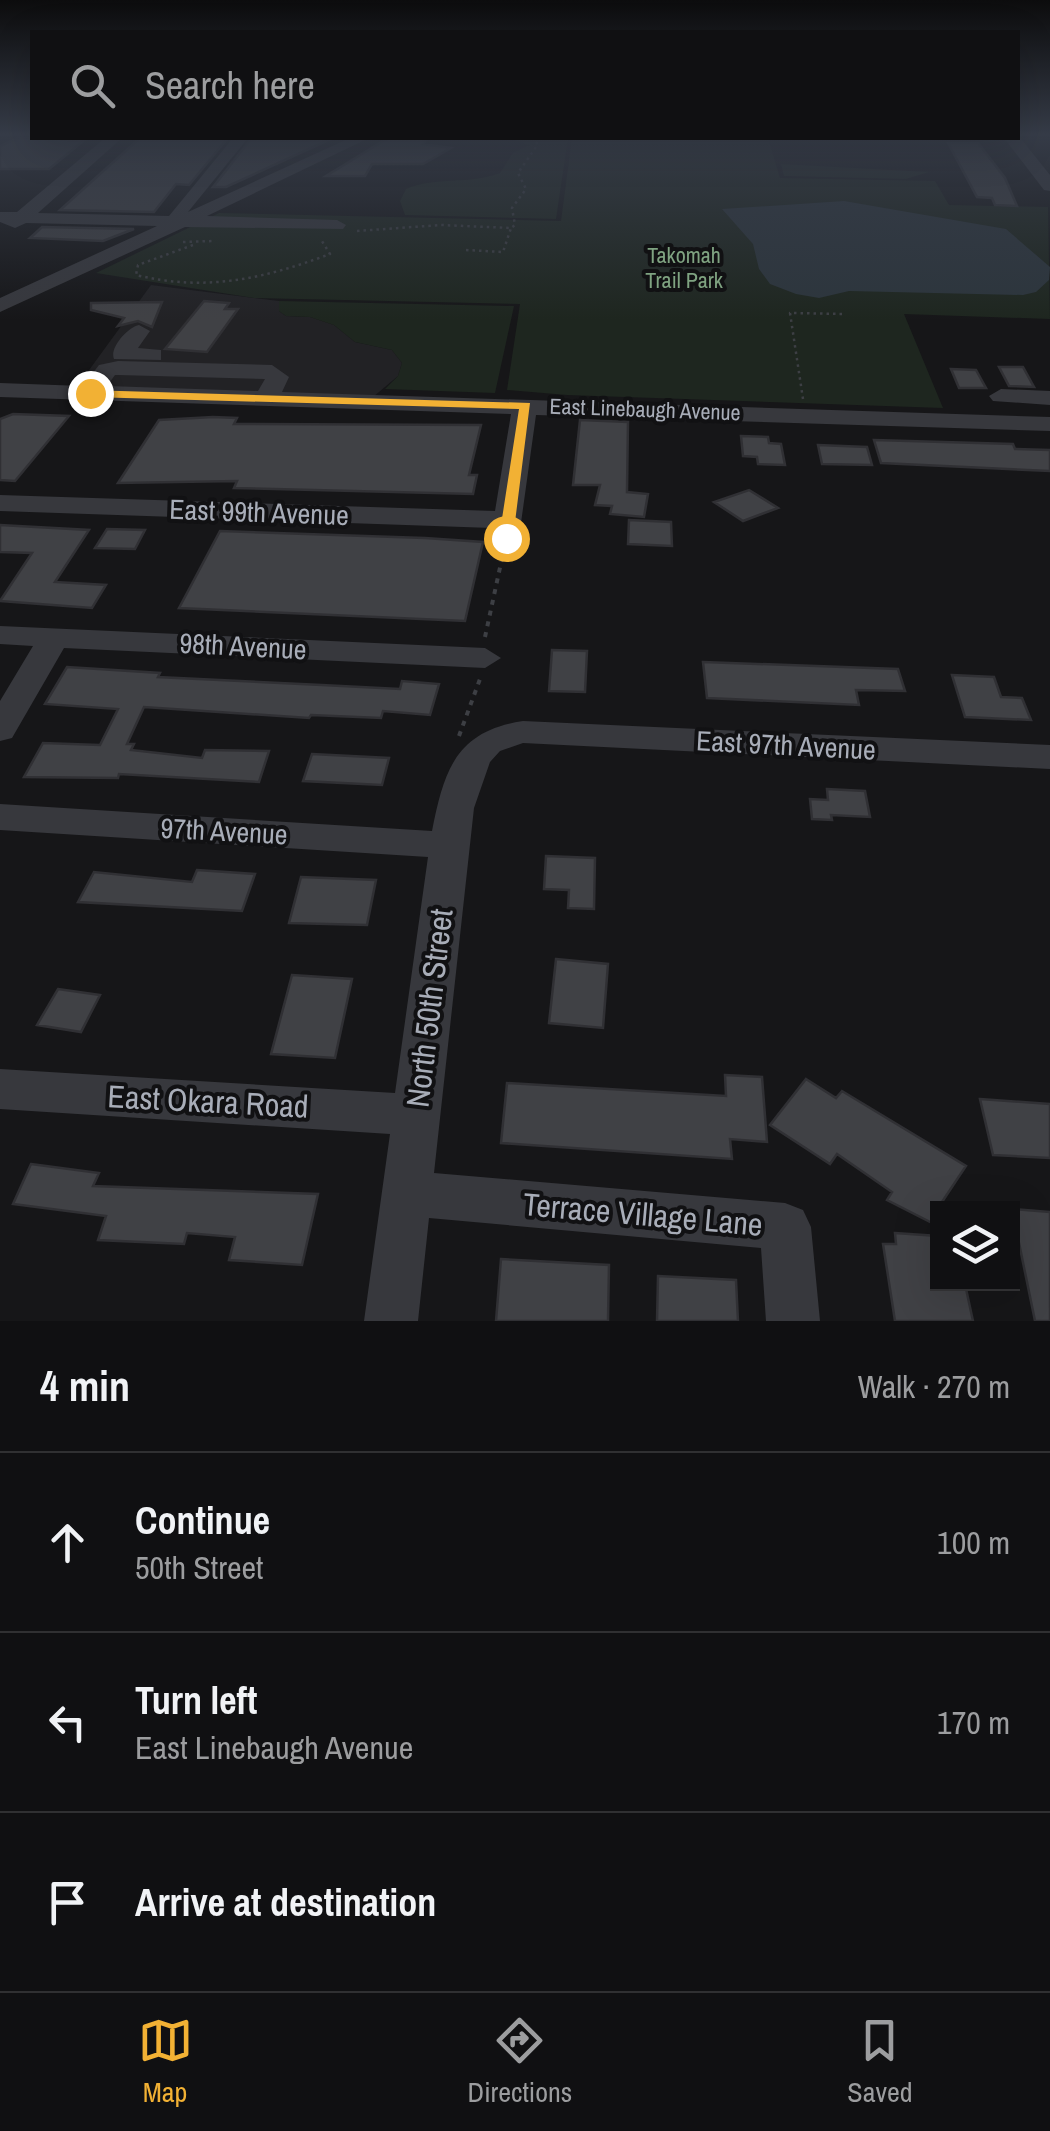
<!DOCTYPE html>
<html lang="en">
<head>
<meta charset="utf-8">
<style>
	body { margin:0; font-family:"Archivo Narrow",sans-serif; background:#19191b; color:#f1f3f6 }
	.controls { position:absolute; right:30px; bottom:30px; display:grid; overflow:hidden; border-radius:0px; box-shadow:0 10px 40px #0002 }
	.controls button { width:90px; height:90px; display:grid; place-items:center; padding:0; border:0; border-bottom:2px solid #303032; background:#101012; color:#f1f3f6; font:50px sans-serif }
	.stop { position:absolute; width:30px; height:30px; margin:-22px; border:8px solid #f2b134; border-radius:50%; background:#fff }
	.stop.end { background:#f2b134; border-color:#fff; box-shadow:0 2px 10px #0008 }
	.list { margin:0; padding:0; list-style:none }
	h2 { display:flex; justify-content:space-between; align-items:center; height:130px; margin:0; padding:0 40px; font-size:42px }
	h2 small { font-size:32px; font-weight:400; color:#9c9d9f }
	.list li { display:grid; grid-template-columns:65px 1fr auto; gap:30px; align-items:center; box-sizing:border-box; height:180px; padding:0 40px; border-top:2px solid #303032 }
	.list b { display:block; font-size:38px; white-space:nowrap }
	.list p { margin:0; font-size:32px; white-space:nowrap; color:#9c9d9f }
	.list em { font-size:32px; font-style:normal; color:#9c9d9f }
	.icon { flex:none; width:55px; height:55px; fill:none; stroke:currentColor; stroke-width:2; stroke-linecap:round; stroke-linejoin:round }
	.map { position:relative; flex:none; width:1050px; height:1321px; overflow:hidden }
	.search { position:absolute; background:#101012; box-shadow:0 10px 40px #0002; left:30px; right:30px; top:30px; height:110px; display:flex; align-items:center; gap:25px; box-sizing:border-box; padding:0 35px; border-radius:0px; color:#9c9d9f; font-size:38px }
	.sheet { height:670px; background:#101012 }
	nav { display:flex; justify-content:space-around; align-items:center; box-sizing:border-box; height:140px; border-top:2px solid #303032; background:#101012; font-size:28px; color:#9c9d9f }
	nav a { display:grid; justify-items:center; gap:5px }
	nav .on { color:#f2b134 }
	.map>svg:first-child { display:block }
	.built { fill:#222225 }
	.green { fill:#1e261f }
	.water { fill:#2c353c }
	.building { fill:#404145; stroke:#303034; stroke-width:2.5 }
	.lines { fill:none; stroke-linecap:round; stroke-linejoin:round }
	.path-far1 { stroke:#3d3f44; stroke-width:2.5; stroke-dasharray:2.5 4; stroke-linecap:butt }
	.path { stroke:#3d3f44; stroke-width:4; stroke-dasharray:5 6; stroke-linecap:butt }
	.minor { fill:#37383d; fill-rule:evenodd }
	.route { fill:#f2b134 }
	.labels { text-anchor:middle; dominant-baseline:central; stroke-width:8; stroke-linejoin:round; paint-order:stroke }
	.far-park-label { font-size:22px; fill:#7fa381; stroke:#111113 }
	.far-street-label { font-size:22px; fill:#a8adb8; stroke:#111113 }
	.street-label { font-size:28px; fill:#a8adb8; stroke:#111113 }
	.near-street-label { font-size:32px; fill:#a8adb8; stroke:#111113 }
</style>
</head>
<body>
<div class="map">
<svg width="1050" height="1321" viewBox="0 0 1050 1321">
	<rect width="100%" height="100%" fill="#161618"/>
	<path class="built" d="M151,285L279,301V311L286,316L310,317L334,325L355,342L392,350L402,363L398,376L373,397L76,388Z"/>
	<path class="green" d="M509,138H568L556,219L405,215L400,201L406,189C436,176 469,185 500,173L513,153L529,145Z
		M572,138H768L780,178L935,181L949,205L1048,207L1050,319L904,314L943,408L567,395L507,390L520,304L254,298L96,273L219,213L561,221Z
		M781,164L929,172L906,179L784,176Z
		M279,301L514,306L495,393L385,389L398,376L402,363L392,350L355,342L334,325L310,317L286,316L279,311Z"/>
	<path class="water" d="M844,201L1006,229L1050,267L1049,280L1036,292L1023,295L849,291L819,298L796,294L770,284L759,269L753,244L722,209Z"/>
	<path class="building" d="M20,137L32,138H87L49,169H0V146Z
		M140,138L227,139L189,185L176,184L154,212L60,210Z
		M333,138L226,187H213L251,139Z
		M388,138H428L423,144L451,148L423,164H372L365,176H326Z
		M948,143H978L1005,178L1017,206L995,205L992,198L977,197Z
		M42,227L134,229L103,241L30,238Z
		M204,301L229,303L225,309H238L207,352L165,349Z
		M162,302L152,327L138,321L118,326L124,318L91,310V303Z
		M999,367H1023L1034,387L1009,386Z
		M951,369L976,370L986,388H959Z
		M13,414L69,416L15,481L0,480V419Z
		M213,417L237,418L234,424L481,425L469,475H477L473,494L234,488L237,481L118,483L159,420Z
		M580,420L628,422L627,492L648,494L644,517L610,514L612,506L595,505L600,485H573Z
		M741,436L768,437L769,443L781,444L785,465L758,464L757,457L743,456Z
		M874,440L1013,444L1015,449L1050,450V471L881,463Z
		M818,445L867,447L872,465L822,464Z
		M749,490L778,508L743,521L714,502Z
		M629,520L671,522L672,546L628,544Z
		M0,525L89,530L55,582L106,585L92,608L0,601L32,553L0,552Z
		M107,529L145,530L135,549L95,548Z
		M220,531L425,538L483,542L465,621L179,608Z
		M552,650L587,651L585,692L549,691Z
		M703,662L898,669L905,691L856,690L859,705L707,698Z
		M67,667L160,673L158,677L322,685L400,689L402,681L439,684L430,715L383,711L381,718L311,715L309,718L144,707L127,744H134L131,750L202,758L205,750L269,751L259,782L119,774L118,778L24,777L43,743L100,745L118,709L45,704Z
		M952,675L994,677L1001,697L1022,698L1031,720L965,717Z
		M312,754L389,758L382,785L303,781Z
		M827,789L865,791L870,817L831,815L832,820L812,819L810,799L828,800Z
		M546,856L595,858L594,909L568,908L569,890L544,889Z
		M197,870L255,874L242,911L78,902L94,872L192,882Z
		M301,877L376,880L367,925L289,923Z
		M556,959L608,964L603,1028L549,1023Z
		M292,975L352,979L335,1058L271,1054Z
		M58,989L100,995L81,1032L37,1025Z
		M725,1075L762,1077L767,1142L730,1139L732,1159L501,1143L507,1083L726,1096Z
		M806,1079L836,1098L842,1091L966,1166L938,1208V1226L887,1200L892,1192L837,1154L830,1164L770,1125Z
		M980,1099L1050,1104V1158L993,1155Z
		M31,1164L99,1173L93,1186L318,1194L302,1265L229,1260L235,1237L187,1233L184,1244L98,1240L106,1216L13,1204Z
		M1012,1209L1050,1212V1321H1035Z
		M895,1233L938,1236V1284H965L973,1321H895L883,1244H896Z
		M501,1259L609,1265L608,1321H496Z
		M658,1276L736,1280L738,1321H657Z"/>
	<g class="lines">
		<path class="path-far1" d="M357,231L441,225L511,228L515,225L512,208L526,189L518,173L538,144L531,138
			M183,242L213,241
			M193,245L138,265L136,275C206,292 263,279 330,254L320,238
			M466,250L503,252L511,228
			M803,399L790,313L843,314"/>
		<path class="path" d="M485,637L504,549
			M459,736L480,679"/>
		<path class="minor" d="M1018,135L1050,175V191L1044,190L1004,138Z
			M105,138H122L38,213L169,216L233,138H248L188,212L350,138H369L207,216L337,220L346,225L343,229L185,227L0,312V298L157,226L26,223L15,228L0,222V212H17Z
			M139,325L150,331L138,348L161,350V360L114,359C109,348 128,327 139,325Z
			M118,361L272,365L289,377L282,392L1050,417V431L536,415L520,530L506,538L496,536L492,528L0,511V495L495,511L511,414L0,397V383L83,386L99,365ZM115,375H118L265,379L258,391L107,386Z
			M1001,389L1050,391V405L993,401L989,396Z
			M0,626L485,648L501,658L485,668L64,648L12,738L0,741V701L33,646L0,644Z
			M523,721L1050,745V769L523,743L500,751L490,762L474,808L434,1173L785,1203L803,1210L811,1227L820,1321H766L761,1248L429,1218L418,1321H364L390,1134L0,1109V1069L395,1093L428,857L0,830V804L432,831C444,770 456,731 523,721Z"/>
	</g>
	<linearGradient id="sky" x2="0" y2="1"><stop stop-color="#0c0c0d"/><stop offset="0.42" stop-color="#363c48"/><stop offset="1" stop-color="#363c48" stop-opacity="0"/></linearGradient>
	<rect width="1050" height="320" fill="url(#sky)"/>
	<path class="route" d="M86,390L530,403L513,538L506,543L499,538L519,409L90,397Z"/>
	<g class="labels">
		<g class="far-park-label">
			<text x="684" y="255">Takomah<tspan x="684" dy="25">Trail Park</tspan></text>
		</g>
		<g class="far-street-label">
			<text transform="translate(645 409) rotate(2)">East Linebaugh Avenue</text>
		</g>
		<g class="street-label">
			<text transform="translate(259 512) rotate(2)">East 99th Avenue</text>
			<text transform="translate(243 646) rotate(3)">98th Avenue</text>
			<text transform="translate(786 745) rotate(3)">East 97th Avenue</text>
			<text transform="translate(224 831) rotate(3)">97th Avenue</text>
		</g>
		<g class="near-street-label">
			<text transform="translate(429 1008) rotate(-83)">North 50th Street</text>
			<text transform="translate(208 1101) rotate(3)">East Okara Road</text>
			<text transform="translate(643 1214) rotate(5)">Terrace Village Lane</text>
		</g>
	</g>
</svg>
<div class="controls">
<button><svg class="icon" aria-label="layers" viewBox="0 0 24 24"><path d="M12 4l9 5-9 5-9-5zM3 14l9 5 9-5"/></svg></button>
</div>
<div class="stop" style="left:506px;top:538px"></div>
<div class="stop end" style="left:90px;top:393px"></div>
<div class="search"><svg class="icon" aria-label="search" viewBox="0 0 24 24"><circle cx="10" cy="10" r="6"/><path d="M15 15l6 6"/></svg>Search here</div>
</div>
<section class="sheet">
<h2>4 min<small>Walk · 270 m</small></h2>
<ul class="list">
<li><svg class="icon" aria-label="ahead" viewBox="0 0 24 24"><path d="M12 20V5M6 11l6-6 6 6"/></svg><div><b>Continue</b><p>50th Street</p></div><em>100 m</em></li>
<li><svg class="icon" aria-label="left" viewBox="0 0 24 24"><path d="M17 20v-9H6M10 6l-5 5 5 5"/></svg><div><b>Turn left</b><p>East Linebaugh Avenue</p></div><em>170 m</em></li>
<li><svg class="icon" aria-label="arrive" viewBox="0 0 24 24"><path d="M6 21V4h12l-3 4 3 4H6"/></svg><div><b>Arrive at destination</b></div></li>
</ul>
</section>
<nav>
<a class="on"><svg class="icon" aria-label="map" viewBox="0 0 24 24"><path d="M3 6l6-2 6 2 6-2v14l-6 2-6-2-6 2zM9 4v14M15 6v14"/></svg>Map</a>
<a><svg class="icon" aria-label="directions" viewBox="0 0 24 24"><path d="M12 3l9 9-9 9-9-9zM9 14v-3h6M13 9l2 2-2 2"/></svg>Directions</a>
<a><svg class="icon" aria-label="saved" viewBox="0 0 24 24"><path d="M7 4h10v16l-5-4-5 4z"/></svg>Saved</a>
</nav>
</body>
</html>
